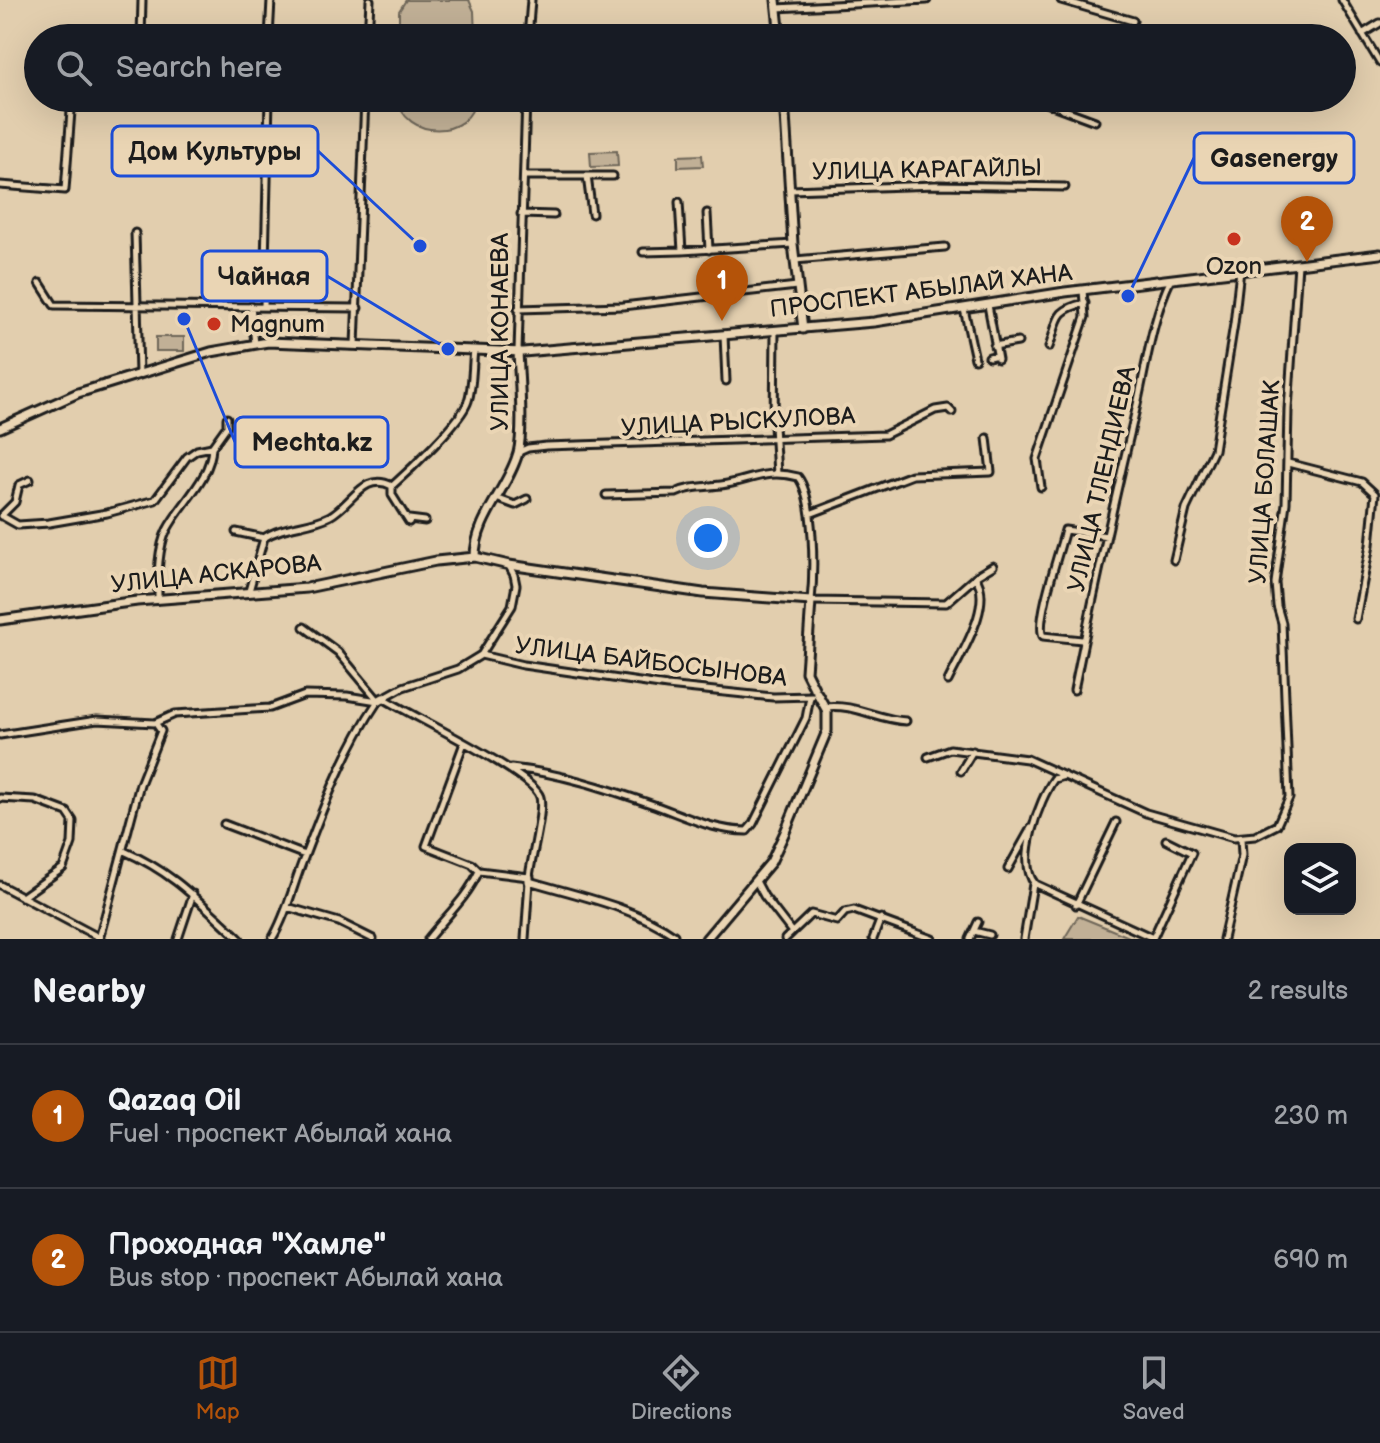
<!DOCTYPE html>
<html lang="en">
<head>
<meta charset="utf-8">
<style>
	body { margin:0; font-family:"Balsamiq Sans",sans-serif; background:#20242c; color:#f1f3f6 }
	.controls { position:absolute; right:24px; bottom:24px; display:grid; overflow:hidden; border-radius:16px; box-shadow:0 8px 32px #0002 }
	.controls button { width:72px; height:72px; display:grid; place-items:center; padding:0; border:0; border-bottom:2px solid #363941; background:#171b24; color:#f1f3f6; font:40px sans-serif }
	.you { position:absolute; left:708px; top:538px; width:28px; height:28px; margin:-20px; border:6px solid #fff; border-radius:50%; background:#1a73e8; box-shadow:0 0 0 12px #1a73e833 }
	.badge { display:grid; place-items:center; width:52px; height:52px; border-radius:50%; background:#b45309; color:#fff; font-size:26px; font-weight:700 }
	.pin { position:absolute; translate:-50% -66px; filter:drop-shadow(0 2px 4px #0008) }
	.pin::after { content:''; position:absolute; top:42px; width:28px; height:24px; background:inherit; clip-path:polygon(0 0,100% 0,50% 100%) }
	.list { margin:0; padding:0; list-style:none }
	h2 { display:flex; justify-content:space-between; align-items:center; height:104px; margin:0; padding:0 32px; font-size:34px }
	h2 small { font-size:26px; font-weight:400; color:#9ea1a6 }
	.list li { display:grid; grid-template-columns:52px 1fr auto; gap:24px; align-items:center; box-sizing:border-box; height:144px; padding:0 32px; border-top:2px solid #363941 }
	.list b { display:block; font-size:30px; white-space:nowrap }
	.list p { margin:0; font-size:26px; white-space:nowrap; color:#9ea1a6 }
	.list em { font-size:26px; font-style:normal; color:#9ea1a6 }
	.icon { flex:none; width:44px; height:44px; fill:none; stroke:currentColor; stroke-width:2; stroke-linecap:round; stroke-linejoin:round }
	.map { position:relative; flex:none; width:1380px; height:939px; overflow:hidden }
	.search { position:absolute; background:#171b24; box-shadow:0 8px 32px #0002; left:24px; right:24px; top:24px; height:88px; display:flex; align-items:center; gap:20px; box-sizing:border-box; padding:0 28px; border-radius:44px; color:#9ea1a6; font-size:30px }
	.sheet { height:392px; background:#171b24 }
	nav { display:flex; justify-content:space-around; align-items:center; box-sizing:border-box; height:112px; border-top:2px solid #363941; background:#171b24; font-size:22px; color:#9ea1a6 }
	nav a { display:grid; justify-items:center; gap:4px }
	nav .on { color:#b45309 }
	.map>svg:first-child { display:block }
	.green { fill:#c1b096; stroke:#6e6659; stroke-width:2 }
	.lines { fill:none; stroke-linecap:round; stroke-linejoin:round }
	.street-casing { stroke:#1c1c1c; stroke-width:11 }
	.secondary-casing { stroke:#1c1c1c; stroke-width:13 }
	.street { stroke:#ead5b4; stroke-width:5 }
	.secondary { stroke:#ead5b4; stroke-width:7 }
	.poi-dot { fill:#c8321e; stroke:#ead5b4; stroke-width:3 }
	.labels { text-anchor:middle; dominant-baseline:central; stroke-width:8; stroke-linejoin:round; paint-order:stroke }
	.street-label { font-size:24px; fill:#1c1c1c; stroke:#ead5b4 }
	.poi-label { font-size:24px; fill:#1c1c1c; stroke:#ead5b4 }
	.leader { fill:none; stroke:#1d4ed8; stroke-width:3 }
	.callout-dot { fill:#1d4ed8; stroke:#ead5b4; stroke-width:3 }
	.callout { fill:#ead5b4; stroke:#1d4ed8; stroke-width:3 }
	.callout-label { font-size:26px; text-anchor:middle; font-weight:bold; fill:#1c1c1c }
</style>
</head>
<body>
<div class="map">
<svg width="1380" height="939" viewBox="0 0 1380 939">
	<rect width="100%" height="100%" fill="#e2ceae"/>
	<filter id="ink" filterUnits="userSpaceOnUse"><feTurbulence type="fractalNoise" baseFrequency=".0125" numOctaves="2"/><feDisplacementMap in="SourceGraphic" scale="16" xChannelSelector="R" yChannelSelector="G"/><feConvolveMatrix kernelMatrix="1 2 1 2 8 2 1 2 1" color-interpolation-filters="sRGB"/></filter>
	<g filter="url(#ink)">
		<path class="green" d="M406,0H469L474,11L475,38H399V11Z
			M398,98H475C473,140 402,140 398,98Z
			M617,151L618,166L591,167L590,152Z
			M702,155L703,166L678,167V156Z
			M156,337H184V351H156Z
			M1078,916L1134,939H1064Z"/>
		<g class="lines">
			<g class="street-casing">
				<path id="street" d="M1061,0L1133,21
					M1342,0L1380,63
					M777,8L927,0
					M1362,34L1380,23
					M141,38L142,0
					M269,38L271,0
					M368,38L370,0
					M528,38L531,0
					M1033,98L1095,121
					M785,103L876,98
					M524,176H613
					M587,176L592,214
					M0,185L65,190L72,98
					M790,190L936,185L1065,187
					M679,202L682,251L793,244
					M707,213L709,250
					M521,214L554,215
					M135,233L139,374
					M643,252L682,251
					M795,260L945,247
					M40,283L54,305L358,308
					M988,305L998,359
					M251,306L255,344
					M264,306L269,98
					M518,309L623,306L797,286
					M964,309L975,359
					M775,331L774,426L777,474
					M724,335L726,381
					M355,345L365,98
					M994,346L1018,342
					M1049,347C1059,319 1054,310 1085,303
					M518,351L526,98
					M989,357L997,355
					M519,452L528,448L546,446L885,435L935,410L948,408L952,412
					M1288,463L1362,482L1375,494L1370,545L1356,619
					M392,486V495L409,522
					M1041,487L1037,459L1085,317L1083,290
					M606,495L676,493C690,486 705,487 721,485C750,481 766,468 798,477C815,499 814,573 811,601L946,603L978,575L993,566
					M496,498L515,505L527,499
					M810,514L912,475L991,472L987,438
					M1,516L15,502L19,485L30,480
					M2,516L18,525L49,523L107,513L155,500L187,457L197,450L212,447L227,426V418
					M409,519L425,521
					M236,532L264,538
					M264,538C283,525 309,527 330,516C352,504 364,471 392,486C409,471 462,421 468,401C473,386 472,366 474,350
					M1174,560L1186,509L1214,450L1234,324L1240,270
					M249,591L264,538
					M158,599C158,578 157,550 167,530C180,504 211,479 212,447
					M304,627L338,652L378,700
					M1082,640L1043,636C1035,622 1060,550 1065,530L1107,536
					M481,655L523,665L667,686L773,697L812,696
					M948,681C960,655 995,603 975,577
					M1074,690C1093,596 1114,502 1136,409C1146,367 1152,318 1171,279
					M825,707C854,703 878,720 906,721
					M0,735L97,720L155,723L175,714L270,708L305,695L347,696L378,701
					M464,743L426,846L472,864L479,871L529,877C531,859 544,811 540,797C534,774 410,715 383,698L403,687L458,669L481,655L512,606L516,585L514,575L509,566
					M928,757L950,749L1027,759L1146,813L1234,838L1255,836L1277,825L1289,798L1282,623L1277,606L1275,583L1286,503L1288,409L1298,264
					M511,768C560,773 605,788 651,804C683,815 712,831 747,831L753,824L806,718L810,697
					M961,771L973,751
					M1064,776L1054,779C1039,800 1016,862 1035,884L1153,938L1192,853L1166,840
					M0,798L35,800L67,812L73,821L72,843L63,868L22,897
					M224,824L305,855
					M124,851C176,874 199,902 240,939
					M1008,869L1031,828
					M756,881L764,896L791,931
					M0,885L100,938
					M1076,905L1116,822
					M287,907L339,922L373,939
					M974,931L990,935
					M99,939L140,784L161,731L156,724
					M178,939L193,894
					M272,939C287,914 293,885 304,858C324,805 346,748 378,701
					M428,939C446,916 467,898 479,871
					M525,939L529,881C579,896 632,906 674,935
					M785,939L811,914L837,921L845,912L854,910L932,939
					M873,939L881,918
					M970,939L978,922
					M1024,939L1033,884
					M1223,939L1242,855L1241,838"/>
			</g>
			<g class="secondary-casing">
				<path id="secondary" d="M776,0L780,38
					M784,98L793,244L803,329
					M0,428L78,393L211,352L268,342L523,352L874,322L1065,292L1380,254
					M475,557C475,518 508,489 518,453C524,430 519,376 518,351
					M0,620L137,601L307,588L436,561L475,557L509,565L703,593L811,601L806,672L814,688
					M378,701L383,698
					M529,877V881
					M706,939L771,862L785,832L827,731V711L817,693"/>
			</g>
			<use href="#street" class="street"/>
			<use href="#secondary" class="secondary"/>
		</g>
	</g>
	<g class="poi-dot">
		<circle cx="1234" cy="239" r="8"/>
		<circle cx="214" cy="324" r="8"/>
	</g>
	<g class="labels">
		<g class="street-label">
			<text transform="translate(927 170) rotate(-1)">УЛИЦА КАРАГАЙЛЫ</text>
			<text transform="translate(921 291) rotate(-7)">ПРОСПЕКТ АБЫЛАЙ ХАНА</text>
			<text transform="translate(500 332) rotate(-90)">УЛИЦА КОНАЕВА</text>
			<text transform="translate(738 422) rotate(-3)">УЛИЦА РЫСКУЛОВА</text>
			<text transform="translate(1102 479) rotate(-77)">УЛИЦА ТЛЕНДИЕВА</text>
			<text transform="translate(1265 482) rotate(-86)">УЛИЦА БОЛАШАК</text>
			<text transform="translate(216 574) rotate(-6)">УЛИЦА АСКАРОВА</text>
			<text transform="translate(651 662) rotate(7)">УЛИЦА БАЙБОСЫНОВА</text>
		</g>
		<g class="poi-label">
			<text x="1234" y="266">Ozon</text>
			<text x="230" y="324" text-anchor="start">Magnum</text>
		</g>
	</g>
	<path class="leader" d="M420 246L318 151M1128 296L1194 158M448 349L327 276M184 319L235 442"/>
	<g class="callout-dot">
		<circle cx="420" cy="246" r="8"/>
		<circle cx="1128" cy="296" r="8"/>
		<circle cx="448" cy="349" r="8"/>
		<circle cx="184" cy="319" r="8"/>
	</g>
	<g class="callout">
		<rect x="112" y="126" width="206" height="50" rx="8"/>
		<rect x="1194" y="133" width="160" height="50" rx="8"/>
		<rect x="202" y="251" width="125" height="50" rx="8"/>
		<rect x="235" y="417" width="153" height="50" rx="8"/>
	</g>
	<g class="callout-label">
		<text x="215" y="160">Дом Культуры</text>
		<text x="1274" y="167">Gasenergy</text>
		<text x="264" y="285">Чайная</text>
		<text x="312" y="451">Mechta.kz</text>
	</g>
</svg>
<div class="controls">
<button><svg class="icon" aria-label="layers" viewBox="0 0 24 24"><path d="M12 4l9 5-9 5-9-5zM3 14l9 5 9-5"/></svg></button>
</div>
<div class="you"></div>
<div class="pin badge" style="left:722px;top:321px">1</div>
<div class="pin badge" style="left:1307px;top:262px">2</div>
<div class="search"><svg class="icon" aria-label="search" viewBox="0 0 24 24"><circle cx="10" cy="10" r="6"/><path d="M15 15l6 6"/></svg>Search here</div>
</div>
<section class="sheet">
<h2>Nearby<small>2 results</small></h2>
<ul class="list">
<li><span class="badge">1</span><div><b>Qazaq Oil</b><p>Fuel · проспект Абылай хана</p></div><em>230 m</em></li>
<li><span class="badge">2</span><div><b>Проходная &quot;Хамле&quot;</b><p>Bus stop · проспект Абылай хана</p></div><em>690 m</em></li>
</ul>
</section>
<nav>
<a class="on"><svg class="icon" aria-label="map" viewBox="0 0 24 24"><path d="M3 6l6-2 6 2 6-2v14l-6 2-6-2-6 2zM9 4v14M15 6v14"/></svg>Map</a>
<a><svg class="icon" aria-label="directions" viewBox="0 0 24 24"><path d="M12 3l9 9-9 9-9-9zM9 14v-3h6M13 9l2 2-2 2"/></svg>Directions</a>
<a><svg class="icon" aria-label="saved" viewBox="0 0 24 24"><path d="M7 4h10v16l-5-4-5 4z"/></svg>Saved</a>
</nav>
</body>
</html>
